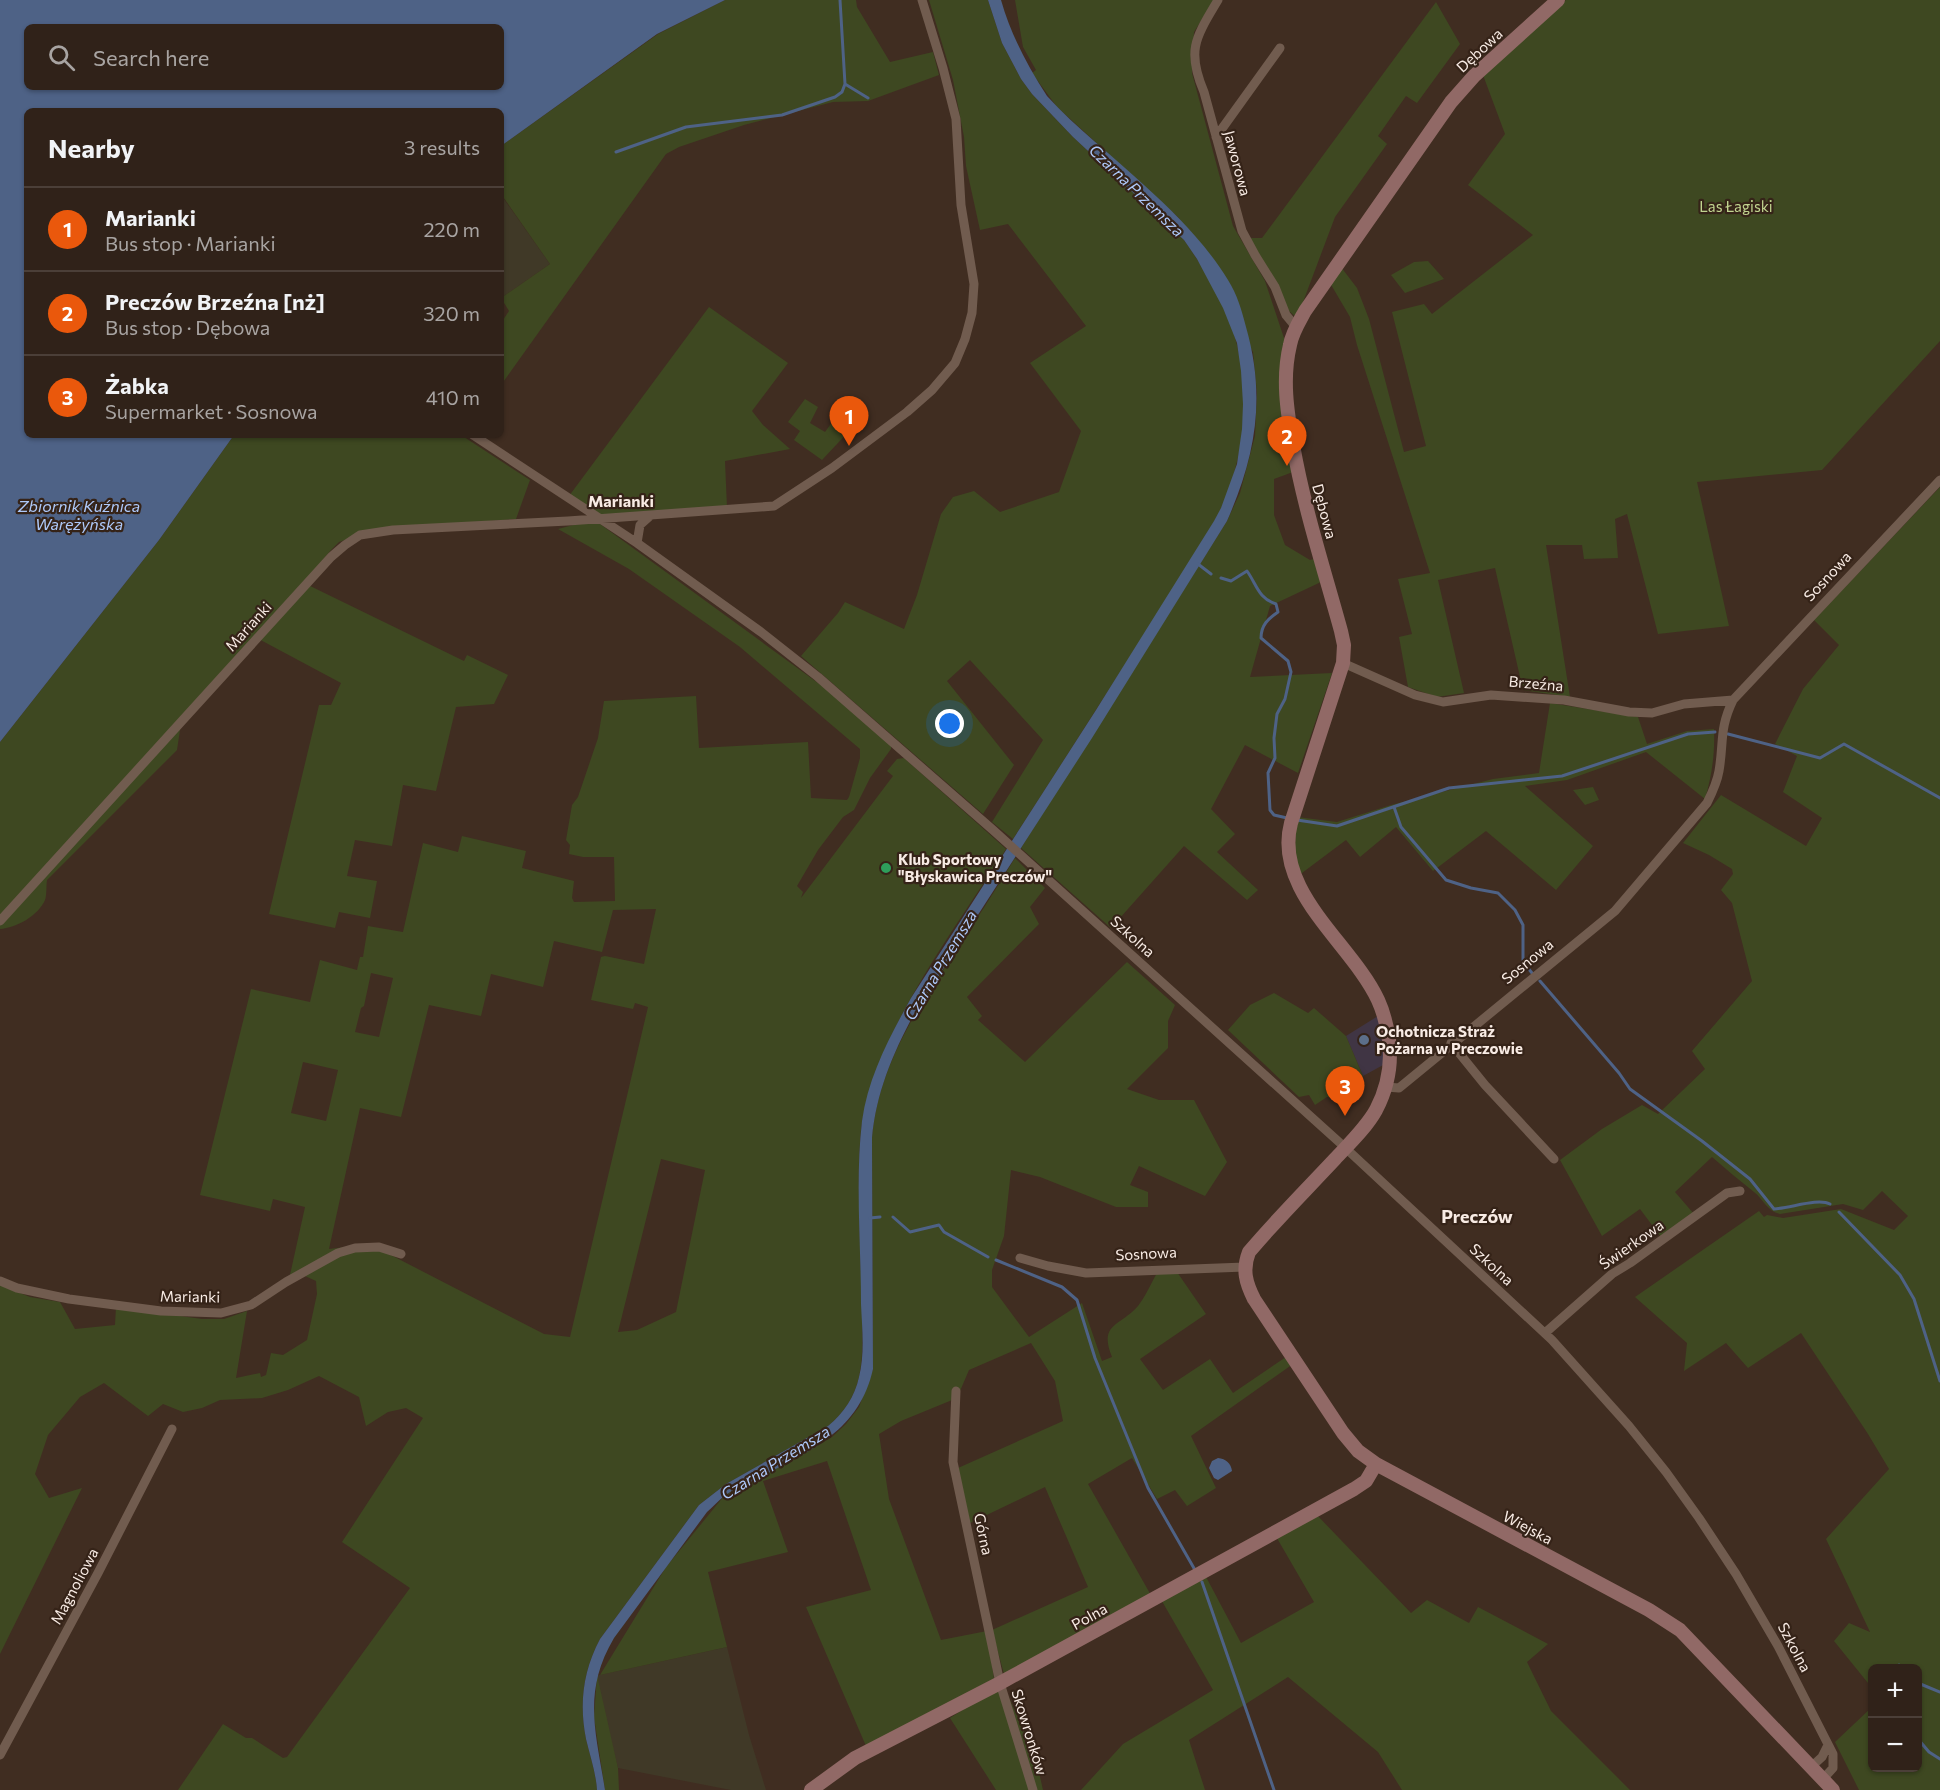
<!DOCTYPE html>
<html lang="en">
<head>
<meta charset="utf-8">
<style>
	body { margin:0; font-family:Commissioner,sans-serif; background:#382a22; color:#f1f3f6 }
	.controls { position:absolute; right:18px; bottom:18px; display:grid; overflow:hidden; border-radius:9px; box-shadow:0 2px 4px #0004 }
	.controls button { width:54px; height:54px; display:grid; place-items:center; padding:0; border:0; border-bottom:2px solid #4b3f38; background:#302219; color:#f1f3f6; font:30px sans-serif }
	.you { position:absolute; left:950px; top:724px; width:21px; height:21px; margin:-15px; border:4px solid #fff; border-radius:50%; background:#1a73e8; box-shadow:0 0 0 9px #1a73e833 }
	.badge { display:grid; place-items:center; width:39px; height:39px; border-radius:50%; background:#ea580c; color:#fff; font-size:20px; font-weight:700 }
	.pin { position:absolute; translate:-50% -50px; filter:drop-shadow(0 2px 3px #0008) }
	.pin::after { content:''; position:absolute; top:32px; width:21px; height:18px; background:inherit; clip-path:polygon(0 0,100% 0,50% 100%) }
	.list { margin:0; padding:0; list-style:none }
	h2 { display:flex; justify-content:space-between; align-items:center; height:78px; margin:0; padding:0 24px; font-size:26px }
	h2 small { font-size:20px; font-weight:400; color:#a8a4a2 }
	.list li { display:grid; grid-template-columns:39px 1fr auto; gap:18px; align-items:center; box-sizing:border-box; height:84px; padding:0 24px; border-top:2px solid #4b3f38 }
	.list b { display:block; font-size:22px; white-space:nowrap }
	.list p { margin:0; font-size:20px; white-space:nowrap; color:#a8a4a2 }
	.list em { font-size:20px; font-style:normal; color:#a8a4a2 }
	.icon { flex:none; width:33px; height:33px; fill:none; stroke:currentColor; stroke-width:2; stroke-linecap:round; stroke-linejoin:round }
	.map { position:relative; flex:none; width:1940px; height:1790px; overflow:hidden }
	.search { position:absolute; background:#302219; box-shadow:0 2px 4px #0004; left:24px; top:24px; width:480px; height:66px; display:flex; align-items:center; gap:15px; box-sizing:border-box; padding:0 21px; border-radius:9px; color:#a8a4a2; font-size:22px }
	.panel { position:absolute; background:#302219; box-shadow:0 2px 4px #0004; left:24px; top:108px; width:480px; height:330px; border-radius:9px }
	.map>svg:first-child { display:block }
	.commercial { fill:#403544 }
	.industrial { fill:#403927 }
	.green { fill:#3e4821; fill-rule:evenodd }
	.water { fill:#4e6286; fill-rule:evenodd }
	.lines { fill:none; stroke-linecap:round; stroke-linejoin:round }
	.stream { stroke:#4e6286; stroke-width:3 }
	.street { stroke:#715c4f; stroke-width:9 }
	.secondary { stroke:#916966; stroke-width:14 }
	.leisure-dot { fill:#2e9e5b; stroke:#352318; stroke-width:2 }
	.service-dot { fill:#5c6f8a; stroke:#352318; stroke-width:2 }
	.labels { text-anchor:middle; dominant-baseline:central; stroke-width:4.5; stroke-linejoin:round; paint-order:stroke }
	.street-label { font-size:15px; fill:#f8ebe4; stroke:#352318 }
	.park-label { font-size:15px; fill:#c1d48f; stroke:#352318 }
	.poi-label { font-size:15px; font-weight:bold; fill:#f8ebe4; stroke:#352318; text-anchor:start }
	.water-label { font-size:16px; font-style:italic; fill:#aec9fa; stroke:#352318 }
	.neighbourhood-label { font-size:16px; font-weight:bold; fill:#f8ebe4; stroke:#352318 }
	.quarter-label { font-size:18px; font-weight:bold; fill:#f8ebe4; stroke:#352318 }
</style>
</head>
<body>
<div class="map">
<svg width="1940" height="1790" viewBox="0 0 1940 1790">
	<rect width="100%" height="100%" fill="#402d21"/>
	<path class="commercial" d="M1378,1016L1382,1025L1385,1064L1363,1076L1346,1036Z"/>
	<path class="industrial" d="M501,195L550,264L501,298Z
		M727,1647L749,1735L766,1790H731L618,1768L595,1676Z"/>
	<path class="green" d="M725,0H856L857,7L890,62L933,52L939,75L868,101L833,102L744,125L679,147L666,154L501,385V323L509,311L501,298L550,264L501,194V146L658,34Z
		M929,0H988L1002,43L1021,79L1032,94L1073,137L1184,240C1205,270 1229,309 1237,345C1250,399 1244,459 1221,509C1214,523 1205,535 1198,548C1180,577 1163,605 1145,633C1101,702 1057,771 1013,839L992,822L1043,740L970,660L947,681L1014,765L983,814L801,656L838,613L845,602L904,629L917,595L941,514L953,497L974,491L1000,512L1059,492L1081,431L1030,363L1086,326L1008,224L980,230L966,166L964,137L953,80Z
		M1015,0H1214L1194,32L1192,73L1233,226L1265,281L1285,341L1293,472L1274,479V515L1285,545L1310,560L1314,559L1321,582L1270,606L1250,677L1332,673L1298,773L1245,745L1211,809L1235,834L1217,852L1258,890L1247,900L1184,846L1111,928L1021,848L1227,521L1240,493L1255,436L1257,393L1253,352L1179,218L1057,107L1032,73L1036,70L1023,47Z
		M1566,0H1940V341L1822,470L1697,482L1729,626L1658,634L1627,514L1615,519L1618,558L1584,559L1582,545H1546L1570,697L1523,690L1495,568L1438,580L1464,693L1437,697L1408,687L1399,637L1412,634L1398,579L1430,573L1357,345L1350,317L1330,283L1341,267L1357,288L1369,319L1404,452L1426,446L1392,312L1424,304L1432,314L1533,235L1468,185L1505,134L1483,75Z
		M1436,2L1460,44L1417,103L1406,96L1378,136L1387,144L1335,217L1297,318L1289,311L1249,238H1262Z
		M1428,261L1444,279L1405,293L1391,275L1414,262Z
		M709,307L788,363L752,411L763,425L790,449L725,461L727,508L603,516L569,496Z
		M805,399L818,407L810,423L825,432L835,418L852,428L822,460L794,440L800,431L788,422Z
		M234,435H461L530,480L516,519L417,526L351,538L339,542L331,550L304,583L464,661L467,655L508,675L494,704L456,707L436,791L403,785L392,846L355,840L347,876L377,881L370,918L339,912L335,928L269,914L319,705H331L341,683L255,637L182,717L177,750L47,880C46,886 47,895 45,900C38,916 16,928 0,929V742L159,540Z
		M1940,487V1790H1859L1835,1742L1872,1707V1768H1918V1668H1872V1688L1834,1641L1849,1623L1870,1632L1826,1539L1889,1469L1868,1434L1801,1333L1748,1368L1726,1343L1684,1371L1687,1343L1635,1297L1759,1211L1764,1217L1767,1215L1783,1218L1841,1209L1894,1230L1908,1216L1882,1191L1863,1210L1843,1204L1780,1214C1767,1211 1764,1200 1754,1192C1740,1181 1726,1169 1712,1157L1675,1192L1694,1214L1661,1237L1640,1209L1602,1236L1560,1160L1602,1129L1642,1105L1658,1114L1705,1069L1692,1051L1752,981L1732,903L1721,890L1733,874L1732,869L1709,855L1683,843L1721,795L1806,846L1822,818L1783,792L1797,756L1775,744L1803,689L1839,645L1814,620Z
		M577,524H600L829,691L891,745V749L870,778L854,810L843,817L818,850L797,886L803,892L801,898L893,776L887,771L897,759L904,758L1006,849C955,929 882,1024 863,1117C860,1131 860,1148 859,1162C858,1211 861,1260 862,1308C862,1330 864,1355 859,1377C855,1396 844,1413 828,1426L726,1484L699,1505L600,1639C583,1671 579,1704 586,1739C590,1756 596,1773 597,1790H178L223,1724L246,1738H252L283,1758L287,1757L410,1588L342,1542L423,1418L406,1408L388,1412L366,1426L359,1397L319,1376L288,1390L262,1398L220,1400L202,1408L183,1412L163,1404L148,1416L104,1383L80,1397L48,1435L35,1474L49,1498L82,1488L0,1654V1285L30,1297L60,1302L75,1329L115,1325L116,1307L202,1319H224L247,1311L236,1378L260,1373L261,1377L266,1375L271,1353L283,1355L307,1340L317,1294L316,1281L305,1276L288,1284L305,1207L273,1199L270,1211L200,1195L251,989L310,1002L320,960L357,970L360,957H363L368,926L403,932L423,843L458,852L462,836L526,851L522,868L574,881L572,898L574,902L615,901L614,857H583L569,854L570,845L566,840L572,805L578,797L598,738L604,701L696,696L699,748L808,742L811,798L847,800L849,797L860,758V749L740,647L629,569L558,529ZM656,909L644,964L605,956L601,957L591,1000L633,1009L635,1003L648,1007L570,1337L544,1334L385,1252L362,1245L329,1249L360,1108L401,1117L429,1005L481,1016L491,974L543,987L554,941L602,952L613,910ZM371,973L393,978L379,1037L355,1032L361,1008L364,1006ZM303,1062L338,1070L326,1121L291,1113ZM661,1159L705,1170L676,1312L637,1330L618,1332Z
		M1550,703L1638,717L1647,744L1687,731L1714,729C1715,754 1712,775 1705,799L1646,752L1567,780L1525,786L1593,846L1556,890L1486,831L1433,871L1396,827L1360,857L1346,840L1298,876L1294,859L1297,817L1337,822L1391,805L1493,779L1539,773Z
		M1593,787L1599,800L1585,805L1573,790Z
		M1015,858L1045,888L1030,907L1039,924L967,997L982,1016L978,1020L1025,1062L1127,962L1175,1005L1168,1021V1048L1127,1089L1159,1100H1194L1227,1162L1205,1196L1139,1166L1130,1185L1148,1192V1207H1116L1040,1177L1011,1170L1004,1236L992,1270V1287L1029,1337L1082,1303L1102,1361L1112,1357C1098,1323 1121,1326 1138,1306C1146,1296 1151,1283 1157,1273L1177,1272L1206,1314L1140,1359L1163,1390L1210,1359L1233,1393L1286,1357L1293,1364L1191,1436L1216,1488L1187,1506L1175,1490L1157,1499L1132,1458L1088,1484L1152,1597L1004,1674L992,1630L1088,1587L1045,1487L970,1523L958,1468L1063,1421L1055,1381L1031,1343L969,1370L957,1398L901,1421L879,1434L889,1499L941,1640L987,1631L994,1679L866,1746L806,1607L871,1590L827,1461L763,1481L788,1552L708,1572L727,1647L600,1675L666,1567L724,1496L801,1455L832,1437L846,1424L859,1407L873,1369L872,1138C878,1068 915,1012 953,955C974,923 995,891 1015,858Z
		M1274,993L1308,1013L1314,1008L1346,1036L1363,1076L1360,1082L1337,1098L1327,1097L1315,1105L1309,1095L1299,1097L1228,1030L1250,1005Z
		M1315,1513L1411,1613L1427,1600L1469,1623L1478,1607L1548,1644L1527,1662L1551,1711L1630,1790H1402L1378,1752L1288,1677L1189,1740L1205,1790H1081L1123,1744L1213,1690L1159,1596L1204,1573L1241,1643L1314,1602L1274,1533Z
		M597,1675L618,1768L619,1790H605L594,1717Z
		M1003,1684L1036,1759L1043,1790H996L950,1718Z"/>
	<path class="water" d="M0,0H725L657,34L501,146V111H27V435H234L159,540L0,742ZM27,27H501V87H27Z
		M988,0H1001C1011,35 1027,65 1047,96C1076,128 1112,155 1144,185C1175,213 1206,244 1228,280C1237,294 1242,311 1246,327C1266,397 1256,455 1227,521L1092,738L914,1014C893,1053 876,1093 872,1138L873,1369C859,1432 809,1451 757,1479C746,1484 734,1489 724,1496C718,1501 713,1507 707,1512L614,1638C582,1692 596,1733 605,1790H597C596,1773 590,1756 586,1739C579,1704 583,1671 600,1639L699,1505L726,1484L828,1426C844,1413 855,1396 859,1377C865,1354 862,1327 861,1304C861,1243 855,1181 862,1121C868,1077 890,1036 911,998L1096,710L1214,521L1221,508L1237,464L1242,429L1243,404L1241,371L1237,343L1223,308L1197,259L1184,240L1073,137L1032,94L1021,79L1002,43Z
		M1218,1458C1226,1459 1231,1463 1232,1471L1218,1480L1214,1478L1209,1468L1212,1461Z"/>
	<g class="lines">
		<path class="stream" d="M845,84L868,98
			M616,152L686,127L782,115L835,97L842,92L845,84L840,0
			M1198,564L1211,574
			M1221,578L1231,581L1247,571C1257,585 1258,598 1276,604L1278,612C1268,619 1261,625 1261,638L1288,661L1291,672L1285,699L1277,714L1274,738L1275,758L1268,773L1270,810L1274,815L1287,818
			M1728,734L1820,758L1844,744L1940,798
			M1394,807L1401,827L1446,880L1471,888L1498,893L1515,910L1523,925V962L1532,973
			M1297,820L1337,826L1449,788L1562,776L1688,734L1715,732
			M1540,981L1619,1073L1630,1089L1702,1141L1750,1179L1774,1209C1791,1208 1818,1198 1830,1204
			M1839,1212L1900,1275L1914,1299L1940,1381
			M893,1217L910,1232L939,1225L944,1232L988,1257
			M870,1218L880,1217
			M996,1260L1062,1287L1077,1300L1095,1358L1148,1488L1195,1570
			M1202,1582L1274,1790
			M1899,1665L1903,1668
			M1918,1683L1940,1692
			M1918,1739L1929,1752L1940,1759"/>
		<path class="street" d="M1218,0C1196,37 1186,50 1204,92L1242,231L1255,255L1275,287L1286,315L1296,327
			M1216,137L1280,48
			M473,435L637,543L761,632L818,677L993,830L1339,1142L1552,1340L1629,1426L1666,1472L1699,1518L1736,1574L1778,1646L1833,1754V1768L1823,1779
			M637,543L640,525L649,517
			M1343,663L1415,695L1443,702L1491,695L1564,700L1629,712L1652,713L1684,704L1733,700
			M0,921L331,557L345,545L360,535L393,530L568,521L774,506L832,468L907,412L932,390L955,363L965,339L972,313L974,284L961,205L956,119L943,68L922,0
			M1451,1043L1485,1085L1554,1159
			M1386,1087L1399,1088L1615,911L1707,803C1712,793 1717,783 1719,771C1724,742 1719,729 1733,700L1940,480
			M1020,1258L1048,1266L1086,1273L1245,1267
			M0,1281L17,1288L69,1299L161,1311L221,1313L251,1305L286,1282L338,1253L355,1248L379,1247L401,1254
			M1545,1333L1612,1274L1630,1263L1727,1193L1740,1191
			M956,1391L953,1462L1000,1683L1033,1790
			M0,1755L98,1573L172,1429
			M1811,1767L1822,1757L1828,1745"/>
		<path class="secondary" d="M1558,0L1474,76L1451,102L1305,311C1299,322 1292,333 1290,345C1282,378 1287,411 1293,445C1304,508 1324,569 1341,631L1344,645L1343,663L1291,823C1273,891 1352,944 1378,1000C1384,1013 1387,1026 1389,1040C1392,1064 1387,1089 1376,1110C1366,1128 1349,1144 1335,1159C1306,1190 1276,1220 1249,1252C1242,1270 1246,1283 1254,1299L1343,1433L1358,1451L1376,1464L1649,1610L1680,1630L1833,1790
			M811,1790L855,1758L1000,1683L1354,1489L1366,1481L1376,1464"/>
	</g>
	<circle class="leisure-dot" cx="886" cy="868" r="6"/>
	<circle class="service-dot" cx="1364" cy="1040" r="6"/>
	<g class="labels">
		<g class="street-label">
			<text transform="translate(1479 50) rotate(-43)">Dębowa</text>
			<text transform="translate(1238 163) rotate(75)">Jaworowa</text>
			<text transform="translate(1325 511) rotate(75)">Dębowa</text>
			<text transform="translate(1827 576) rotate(-47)">Sosnowa</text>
			<text transform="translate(248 626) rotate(-48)">Marianki</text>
			<text transform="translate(1536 683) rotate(5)">Brzeźna</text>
			<text transform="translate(1133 936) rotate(42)">Szkolna</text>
			<text transform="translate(1527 961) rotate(-39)">Sosnowa</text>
			<text transform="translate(1631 1244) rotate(-35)">Świerkowa</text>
			<text transform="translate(1146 1253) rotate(-3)">Sosnowa</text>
			<text transform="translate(1492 1264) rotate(43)">Szkolna</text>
			<text transform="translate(190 1296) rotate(1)">Marianki</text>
			<text transform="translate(1528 1527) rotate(28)">Wiejska</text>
			<text transform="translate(984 1534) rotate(78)">Górna</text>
			<text transform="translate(74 1586) rotate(-62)">Magnoliowa</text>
			<text transform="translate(1089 1616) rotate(-29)">Polna</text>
			<text transform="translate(1795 1647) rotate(62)">Szkolna</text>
			<text transform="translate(1030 1732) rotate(73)">Skowronków</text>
		</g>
		<g class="park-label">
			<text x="1736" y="206">Las Łagiski</text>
		</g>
		<g class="poi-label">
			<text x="898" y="859">Klub Sportowy<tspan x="898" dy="17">"Błyskawica Preczów"</tspan></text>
			<text x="1376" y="1031">Ochotnicza Straż<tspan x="1376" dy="17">Pożarna w Preczowie</tspan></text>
		</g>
		<g class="water-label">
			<text transform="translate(1137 190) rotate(44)">Czarna Przemsza</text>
			<text x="79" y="505">Zbiornik Kuźnica<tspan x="79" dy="18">Warężyńska</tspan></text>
			<text transform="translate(940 965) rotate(-59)">Czarna Przemsza</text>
			<text transform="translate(775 1462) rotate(-32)">Czarna Przemsza</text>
		</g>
		<g class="neighbourhood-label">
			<text x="621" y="500">Marianki</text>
		</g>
		<g class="quarter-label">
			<text x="1477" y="1216">Preczów</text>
		</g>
	</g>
</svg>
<div class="controls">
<button>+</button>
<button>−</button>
</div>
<div class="you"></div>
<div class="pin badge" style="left:849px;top:446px">1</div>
<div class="pin badge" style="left:1287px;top:466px">2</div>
<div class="pin badge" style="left:1345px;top:1116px">3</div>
<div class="search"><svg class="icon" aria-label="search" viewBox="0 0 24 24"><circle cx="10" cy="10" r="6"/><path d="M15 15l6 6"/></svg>Search here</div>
<section class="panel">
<h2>Nearby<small>3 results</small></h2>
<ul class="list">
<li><span class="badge">1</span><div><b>Marianki</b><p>Bus stop · Marianki</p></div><em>220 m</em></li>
<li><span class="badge">2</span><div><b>Preczów Brzeźna [nż]</b><p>Bus stop · Dębowa</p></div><em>320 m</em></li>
<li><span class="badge">3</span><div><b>Żabka</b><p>Supermarket · Sosnowa</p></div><em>410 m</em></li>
</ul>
</section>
</div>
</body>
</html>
